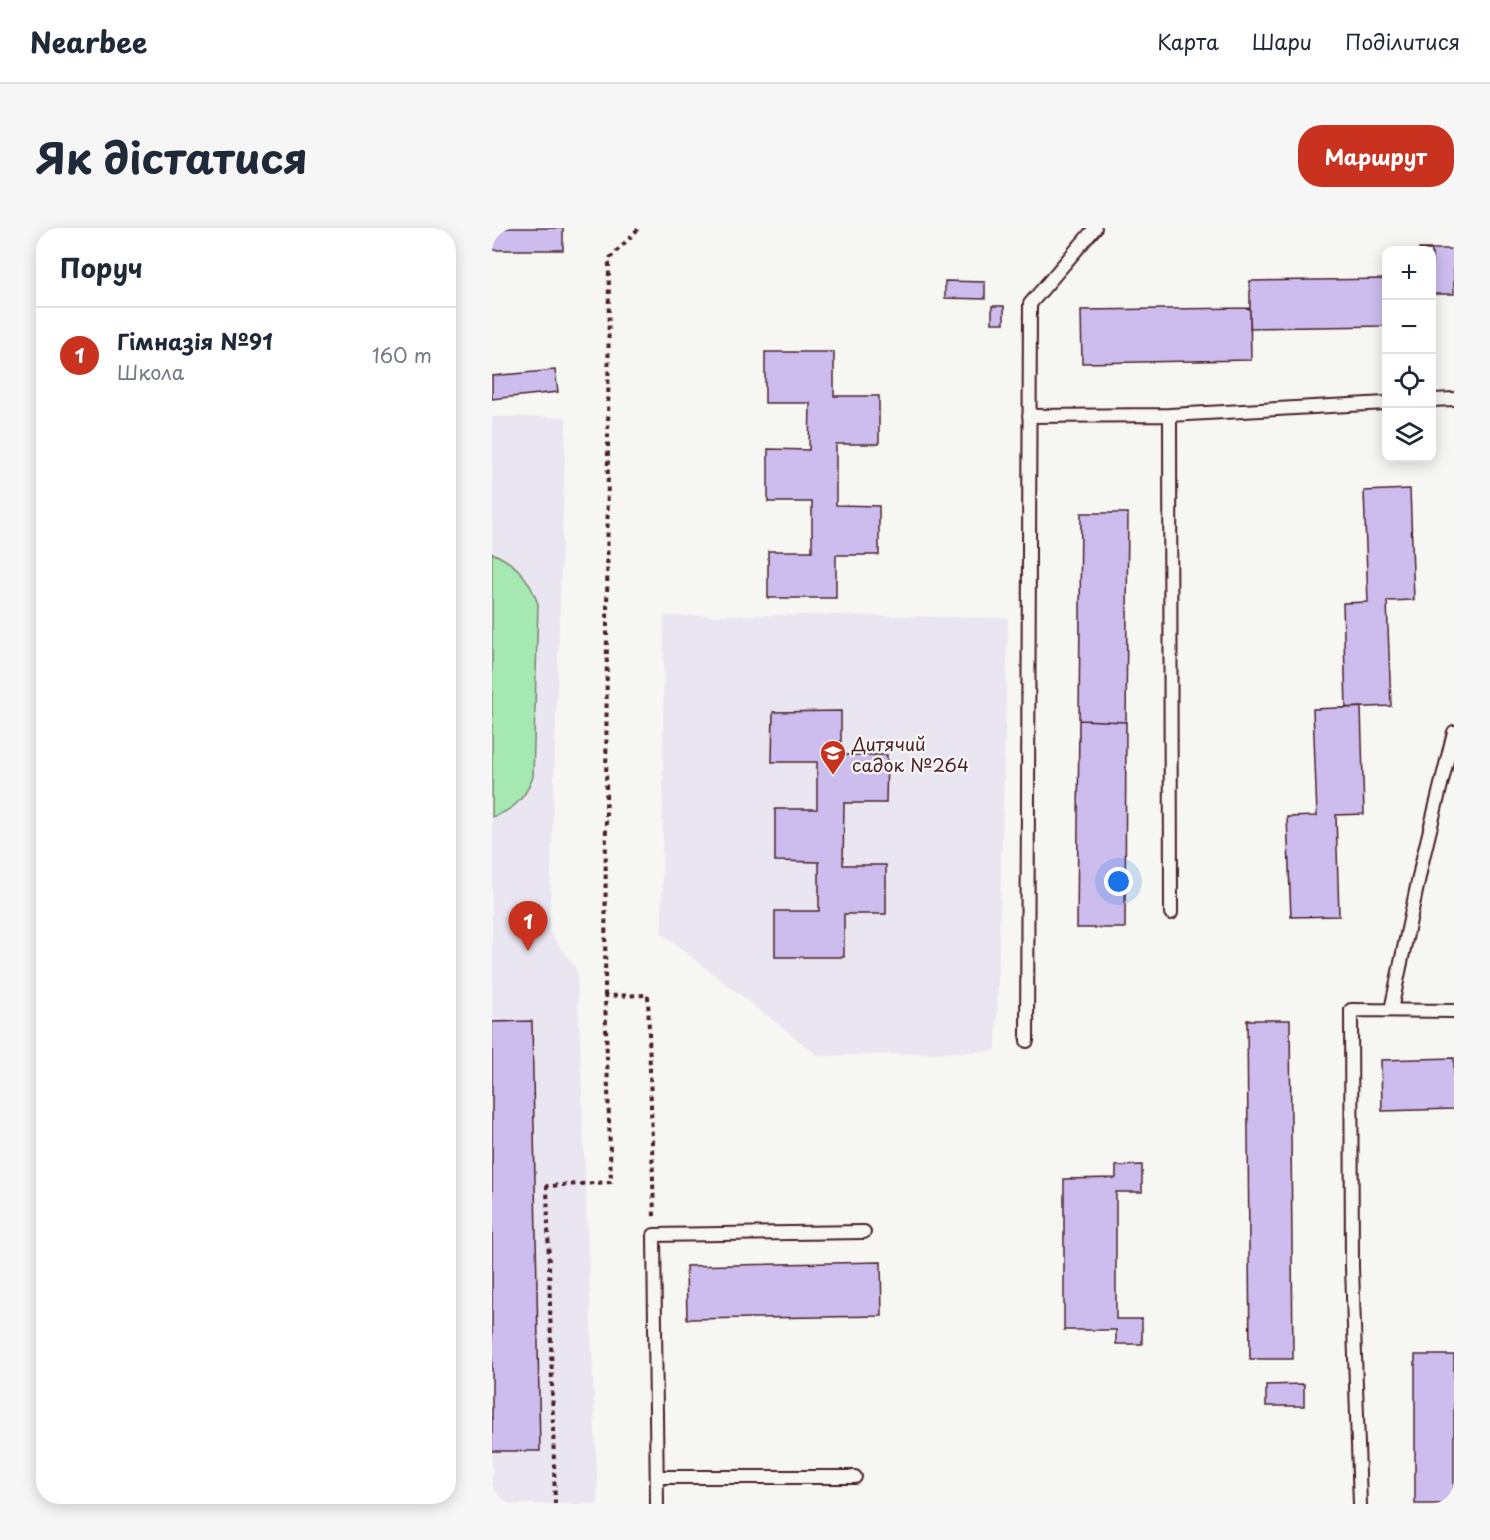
<!DOCTYPE html>
<html lang="uk">
<head>
<meta charset="utf-8">
<style>
	body { margin:0; font-family:"Playpen Sans",sans-serif; background:#f6f6f7; color:#1f2937 }
	.controls { position:absolute; right:18px; top:18px; display:grid; overflow:hidden; border-radius:12px; box-shadow:0 3px 15px #0003 }
	.controls button { width:54px; height:54px; display:grid; place-items:center; padding:0; border:0; border-bottom:2px solid #e0e1e3; background:#fff; color:#1f2937; font:30px sans-serif }
	.you { position:absolute; left:627px; top:654px; width:21px; height:21px; margin:-15px; border:4px solid #fff; border-radius:50%; background:#1a73e8; box-shadow:0 0 0 9px #1a73e833 }
	.badge { display:grid; place-items:center; width:39px; height:39px; border-radius:50%; background:#c8321e; color:#fff; font-size:20px; font-weight:700 }
	.pin { position:absolute; translate:-50% -50px; filter:drop-shadow(0 2px 3px #0008) }
	.pin::after { content:''; position:absolute; top:32px; width:21px; height:18px; background:inherit; clip-path:polygon(0 0,100% 0,50% 100%) }
	.list { margin:0; padding:0; list-style:none }
	h2 { display:flex; justify-content:space-between; align-items:center; height:78px; margin:0; padding:0 24px; font-size:26px }
	h2 small { font-size:20px; font-weight:400; color:#747a83 }
	.list li { display:grid; grid-template-columns:39px 1fr auto; gap:18px; align-items:center; box-sizing:border-box; height:96px; padding:0 24px; border-top:2px solid #e0e1e3 }
	.list b { display:block; font-size:22px; white-space:nowrap }
	.list p { margin:0; font-size:20px; white-space:nowrap; color:#747a83 }
	.list em { font-size:20px; font-style:normal; color:#747a83 }
	.icon { flex:none; width:33px; height:33px; fill:none; stroke:currentColor; stroke-width:2; stroke-linecap:round; stroke-linejoin:round }
	.map { position:relative; flex:none; width:962px; height:1276px; overflow:hidden; border-radius:24px }
	header { display:flex; align-items:center; gap:36px; box-sizing:border-box; height:84px; padding:0 30px; background:#fff; border-bottom:2px solid #e0e1e3 }
	header strong { font-size:28px }
	nav { display:flex; gap:33px; margin-inline-start:auto; font-size:21px }
	.intro { display:flex; align-items:center; justify-content:space-between; box-sizing:border-box; height:144px; padding:0 36px }
	h1 { margin:0; font-size:42px }
	.button { padding:15px 27px; border-radius:24px; background:#c8321e; color:#fff; font-size:21px; font-weight:700 }
	main { display:flex; gap:36px; padding:0 36px }
	aside { flex:1; background:#fff; border-radius:24px; box-shadow:0 3px 15px #0003 }
	.map>svg:first-child { display:block }
	.built { fill:#e9e5f1 }
	.green { fill:#a6e8b2; stroke:#78846e; stroke-width:1.5 }
	.building { fill:#ccbdee; stroke:#4a1f2b; stroke-width:1.5 }
	.lines { fill:none; stroke-linecap:round; stroke-linejoin:round }
	.service-casing { stroke:#4a1f2b; stroke-width:16 }
	.path { stroke:#4a1f2b; stroke-width:4; stroke-dasharray:4.5 4.5; stroke-linecap:butt }
	.service { stroke:#f6f6f2; stroke-width:12 }
	.labels { text-anchor:middle; dominant-baseline:central; stroke-width:4.5; stroke-linejoin:round; paint-order:stroke }
	.poi-label { font-size:18px; fill:#4a1f2b; stroke:#f6f6f2; text-anchor:start }
</style>
</head>
<body>
<header>
<strong>Nearbee</strong>
<nav><a>Карта</a><a>Шари</a><a>Поділитися</a></nav>
</header>
<div class="intro"><h1>Як дістатися</h1><a class="button">Маршрут</a></div>
<main>
<aside>
<h2>Поруч<small></small></h2>
<ul class="list">
<li><span class="badge">1</span><div><b>Гімназія №91</b><p>Школа</p></div><em>160 m</em></li>
</ul>
</aside>
<div class="map">
<svg width="962" height="1276" viewBox="0 0 962 1276">
	<rect width="100%" height="100%" fill="#f6f6f2"/>
	<filter id="ink" filterUnits="userSpaceOnUse"><feTurbulence type="fractalNoise" baseFrequency=".0167" numOctaves="2"/><feDisplacementMap in="SourceGraphic" scale="12" xChannelSelector="R" yChannelSelector="G"/><feConvolveMatrix kernelMatrix="1 2 1 2 8 2 1 2 1" color-interpolation-filters="sRGB"/></filter>
	<g filter="url(#ink)">
		<path class="built" d="M0,189H74L57,704L85,742L106,1276H0Z
			M332,387L516,390L504,823L327,828L170,706L172,388Z"/>
		<path class="green" d="M0,325C25,336 37,350 46,376L41,549C33,570 22,582 0,589Z"/>
		<path class="building" d="M0,0H71V22H0Z
			M927,21H962V66H940V22H927Z
			M894,51V98L758,100V53Z
			M453,53L493,54V71L453,70Z
			M500,78H512V95H500Z
			M758,80L759,132L590,135L589,82Z
			M273,124H342V168H387V216H344V277L387,278V327H344V370H276V323H320V274H276V221L317,222L318,175H273Z
			M63,142L66,164L0,171V148Z
			M918,261L922,372L895,373L899,478L854,480L851,375L876,374L872,263Z
			M589,285H636L634,494L587,492Z
			M869,479L872,586L844,587L847,688L799,689L795,589L825,588L821,481Z
			M349,483V527H395L394,575H352L351,637H394V686H352V729H283V683H327V634L283,633V581H325V534H280L281,484Z
			M587,492L634,494L633,700H585Z
			M755,792H798L801,1131H758Z
			M40,793L48,1223H0V794Z
			M962,830V881L890,883L889,832Z
			M650,937V964H624V1091H650V1116H624V1102H572V951L624,950V938Z
			M389,1034L390,1088L195,1091L194,1038Z
			M923,1127H962V1276H923Z
			M812,1156V1178H774V1157Z"/>
		<g class="lines">
			<g class="service-casing">
				<path id="service" d="M940,172L962,171
					M537,188L678,187
					M679,685L678,187L894,175
					M899,782L931,630L962,504
					M535,813L538,76L603,0
					M165,1249H363
					M165,1276L162,1007L372,1004
					M868,1276L860,1039L859,782L962,783"/>
			</g>
			<path class="path" d="M113,768L117,31L147,0
				M63,1276L55,958L119,954L113,768L156,767L162,989"/>
			<use href="#service" class="service"/>
		</g>
	</g>
	<defs>
		<g id="school-pin" transform="scale(1.35)"><path d="M0 17L-7.5 6A9.5 9.5 0 1 1 7.5 6Z" fill="#c8321e" stroke="#f6f6f2"/><path d="M0-5L7-2L0 1L-7-2ZM-4 1L0 2.5L4 1V4Q0 6-4 4Z" fill="#fff"/></g>
	</defs>
	<g fill-rule="evenodd">
		<use href="#school-pin" x="341" y="525"/>
	</g>
	<g class="labels">
		<g class="poi-label">
			<text x="360" y="515">Дитячий<tspan x="360" dy="21">садок №264</tspan></text>
		</g>
	</g>
</svg>
<div class="controls">
<button>+</button>
<button>−</button>
<button><svg class="icon" aria-label="locate" viewBox="0 0 24 24"><circle cx="12" cy="12" r="6"/><path d="M12 2v4M12 18v4M2 12h4M18 12h4"/></svg></button>
<button><svg class="icon" aria-label="layers" viewBox="0 0 24 24"><path d="M12 4l9 5-9 5-9-5zM3 14l9 5 9-5"/></svg></button>
</div>
<div class="you"></div>
<div class="pin badge" style="left:36px;top:723px">1</div>
</div>
</main>
</body>
</html>
